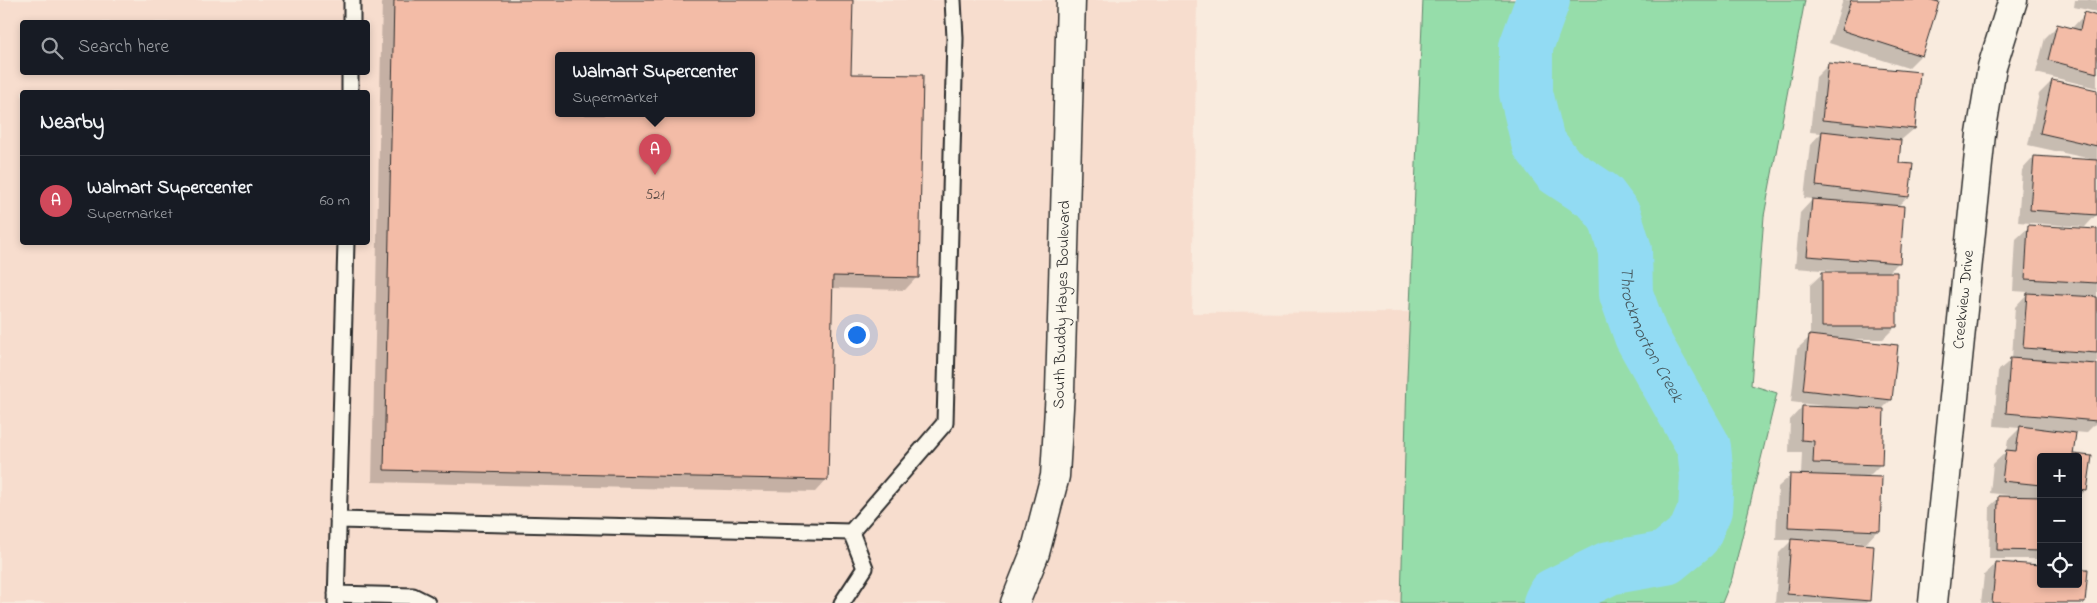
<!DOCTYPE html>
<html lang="en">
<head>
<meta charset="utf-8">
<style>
	body { margin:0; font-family:"Indie Flower",sans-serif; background:#242831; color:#f1f3f6 }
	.controls { position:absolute; right:15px; bottom:15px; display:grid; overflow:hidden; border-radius:5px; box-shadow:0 2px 8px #0003 }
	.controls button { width:45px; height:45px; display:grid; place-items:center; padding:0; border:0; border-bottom:1px solid #363941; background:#171b24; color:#f1f3f6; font:25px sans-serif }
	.you { position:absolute; left:856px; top:334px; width:18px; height:18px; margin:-12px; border:4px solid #fff; border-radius:50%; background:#1a73e8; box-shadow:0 0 0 8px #1a73e833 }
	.badge { display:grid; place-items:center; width:32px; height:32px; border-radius:50%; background:#d1495b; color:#fff; font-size:16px; font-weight:700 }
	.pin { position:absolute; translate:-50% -41px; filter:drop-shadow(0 1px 2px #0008) }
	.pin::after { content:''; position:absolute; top:26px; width:18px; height:15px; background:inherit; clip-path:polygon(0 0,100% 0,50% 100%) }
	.popup { position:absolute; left:555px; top:52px; width:200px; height:65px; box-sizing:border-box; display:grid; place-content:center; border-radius:5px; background:#171b24; filter:drop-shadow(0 1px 4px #0005); font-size:16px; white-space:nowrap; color:#9ea1a6 }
	.popup b { font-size:19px; color:#f1f3f6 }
	.popup::after { content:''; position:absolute; left:50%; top:100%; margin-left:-10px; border:10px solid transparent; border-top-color:#171b24 }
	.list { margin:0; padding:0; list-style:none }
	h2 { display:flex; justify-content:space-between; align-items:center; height:65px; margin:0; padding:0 20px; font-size:21px }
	h2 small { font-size:16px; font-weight:400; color:#9ea1a6 }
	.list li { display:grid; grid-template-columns:32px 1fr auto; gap:15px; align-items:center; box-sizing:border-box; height:90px; padding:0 20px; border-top:1px solid #363941 }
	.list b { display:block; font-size:19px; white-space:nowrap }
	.list p { margin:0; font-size:16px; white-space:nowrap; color:#9ea1a6 }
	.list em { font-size:16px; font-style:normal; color:#9ea1a6 }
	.icon { flex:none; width:28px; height:28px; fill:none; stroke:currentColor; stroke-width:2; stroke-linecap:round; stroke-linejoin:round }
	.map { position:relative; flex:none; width:2097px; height:603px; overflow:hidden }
	.search { position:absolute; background:#171b24; box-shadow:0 2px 8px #0003; left:20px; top:20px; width:350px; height:55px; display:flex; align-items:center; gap:12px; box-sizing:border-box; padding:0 18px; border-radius:5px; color:#9ea1a6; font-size:19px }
	.panel { position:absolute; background:#171b24; box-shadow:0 2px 8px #0003; left:20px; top:90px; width:350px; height:155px; border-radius:5px }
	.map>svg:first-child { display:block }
	.built { fill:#f7ddce; fill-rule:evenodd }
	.green { fill:#96ddaa; stroke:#60846a }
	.shadow { fill:#0003; fill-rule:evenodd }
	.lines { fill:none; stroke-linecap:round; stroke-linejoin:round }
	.river { stroke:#92dbf3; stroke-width:54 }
	.building { fill:#f3bca7; stroke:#2b2b2b; fill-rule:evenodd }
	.service-casing { stroke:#2b2b2b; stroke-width:19 }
	.minor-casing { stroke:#2b2b2b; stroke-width:31 }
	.service { stroke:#fbf7ec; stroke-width:15 }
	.minor { stroke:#fbf7ec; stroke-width:28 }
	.labels { text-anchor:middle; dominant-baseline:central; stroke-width:4.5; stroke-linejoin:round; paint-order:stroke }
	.number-label { font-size:14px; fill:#5d4f4a }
	.street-label { font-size:16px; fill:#2b2b2b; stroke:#fbf7ec }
	.water-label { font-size:18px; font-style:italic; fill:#45575d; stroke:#fbf7ec }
</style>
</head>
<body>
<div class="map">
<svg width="2097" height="603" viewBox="0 0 2097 603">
	<rect width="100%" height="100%" fill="#f9ebde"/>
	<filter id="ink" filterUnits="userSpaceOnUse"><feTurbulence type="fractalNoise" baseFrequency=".02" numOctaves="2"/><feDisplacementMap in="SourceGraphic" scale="10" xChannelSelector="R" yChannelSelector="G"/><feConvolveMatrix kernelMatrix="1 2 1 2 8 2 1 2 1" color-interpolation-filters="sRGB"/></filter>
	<g filter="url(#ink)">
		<path class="built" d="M0,0H1197L1192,313L1410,312L1401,603H0ZM22,22H368V72H22ZM559,56H751V114H559ZM22,92H368V242H22Z"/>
		<path class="green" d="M1423,0H1805L1764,216L1751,385L1777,393L1732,578L1722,603H1401L1407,377Z"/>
		<path class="shadow" d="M382,0H851L850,75L917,277L905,290L831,288L827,479L815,492L372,482ZM559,56H751V114H559Z
			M1843,0H1941L1937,4L1921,55L1908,68L1829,43Z
			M2075,0H2097V12L2074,7Z
			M2085,14L2097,17V88L2036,73L2045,38L2057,26L2071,29Z
			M1828,65L1919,73L1914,129L1900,141L1897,164L1908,196L1897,207L1899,262L1888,273L1896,326L1883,339H1846L1891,400L1881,410L1880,465L1868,477L1878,530L1866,543L1848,542L1869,600L1866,603H1775L1779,553L1792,540H1776L1778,487L1791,475H1801L1802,453L1789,452L1790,420L1802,407L1824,408V406L1791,402L1797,349L1810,337V285L1823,273H1835V271L1795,268L1800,213L1813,199L1804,198L1810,145L1821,133L1810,132L1816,77Z
			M2052,81L2097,91V214L2085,227L2018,222L2022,170L2034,157L2091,161V159L2028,145L2039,94Z
			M2029,227L2097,231V422L2086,433L2075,432L2072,455L2090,457L2086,490L2078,498V457H2041V559H1989L1990,506L1999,498H2017V496L1990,493L1993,464L2006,452L2008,440L2020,428L1994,426L1998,371L2012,359L2015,307L2029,292L2013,291L2016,239Z
			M1996,563L2041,584L2084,603H1981L1984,575Z"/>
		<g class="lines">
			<path class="river" id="s1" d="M1543,0L1526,47V93L1538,142L1559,170L1600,197L1615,217L1625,250L1626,294L1641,336L1704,447L1707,477L1705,510L1694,535L1666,558L1609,568L1554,595L1550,603"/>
		</g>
		<path class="building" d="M394,0H853L851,74L923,75L919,278L833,276L828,480L384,470ZM559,56H751V114H559Z
			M1851,0H1931L1939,2L1922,56L1841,30Z
			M2084,12L2097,16V73L2048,60L2057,24L2080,30Z
			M1828,63L1920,72L1915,129L1822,120Z
			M2052,80L2097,90V146L2040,133Z
			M1822,131L1901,140L1899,163L1913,164L1909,197L1816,186Z
			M2034,156L2097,160V215L2030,210Z
			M1812,199L1904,206L1900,263L1807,256Z
			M2028,225L2097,229V283L2025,279Z
			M1822,272H1897V327H1822Z
			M2027,293L2097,297V353L2023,348Z
			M1809,335L1898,345L1892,400L1803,390Z
			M2010,358L2097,364V421L2006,413Z
			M1802,406L1884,409L1882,465L1813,463L1814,441L1801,440Z
			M2020,426L2076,433L2073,454L2092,456L2087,491L2078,490V457H2041V485L2002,481L2006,450L2016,451Z
			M1790,474L1882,477L1880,531L1788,527Z
			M1998,496L2041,497V551L1997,550Z
			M1791,539L1874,545L1870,601L1787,594Z
			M1996,562L2041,565V584H2078V569H2088L2085,603H1992Z"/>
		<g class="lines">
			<g class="service-casing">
				<path id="service" d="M352,22V0
					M350,92V72
					M338,520L851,532L945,423L955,38L953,0
					M336,594L413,596L427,603
					M336,603L346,242
					M842,603L865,568L851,532"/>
			</g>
			<g class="minor-casing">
				<g id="minor">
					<path id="s2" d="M1015,603L1035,553L1055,476L1060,391L1071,0"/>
					<path id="s3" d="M1933,603L1981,134L1992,67L2013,0"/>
				</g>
			</g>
			<use href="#service" class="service"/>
			<use href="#minor" class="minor"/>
		</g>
	</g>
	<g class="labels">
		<g class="number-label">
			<text x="655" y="195">521</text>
		</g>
		<g class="street-label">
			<text stroke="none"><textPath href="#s3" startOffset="305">Creekview Drive</textPath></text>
			<text stroke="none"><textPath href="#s2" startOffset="305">South Buddy Hayes Boulevard</textPath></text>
		</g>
		<g class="water-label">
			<text stroke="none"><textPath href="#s1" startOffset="380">Throckmorton Creek</textPath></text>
		</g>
	</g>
</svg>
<div class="controls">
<button>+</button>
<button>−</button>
<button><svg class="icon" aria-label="locate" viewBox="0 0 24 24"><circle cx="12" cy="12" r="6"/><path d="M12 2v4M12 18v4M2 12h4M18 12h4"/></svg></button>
</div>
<div class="you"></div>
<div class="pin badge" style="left:655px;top:175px">A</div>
<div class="popup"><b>Walmart Supercenter</b>Supermarket</div>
<div class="search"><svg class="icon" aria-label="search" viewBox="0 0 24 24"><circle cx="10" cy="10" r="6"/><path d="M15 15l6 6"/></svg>Search here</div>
<section class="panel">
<h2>Nearby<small></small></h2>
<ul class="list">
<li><span class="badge">A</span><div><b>Walmart Supercenter</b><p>Supermarket</p></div><em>60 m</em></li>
</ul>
</section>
</div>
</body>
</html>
